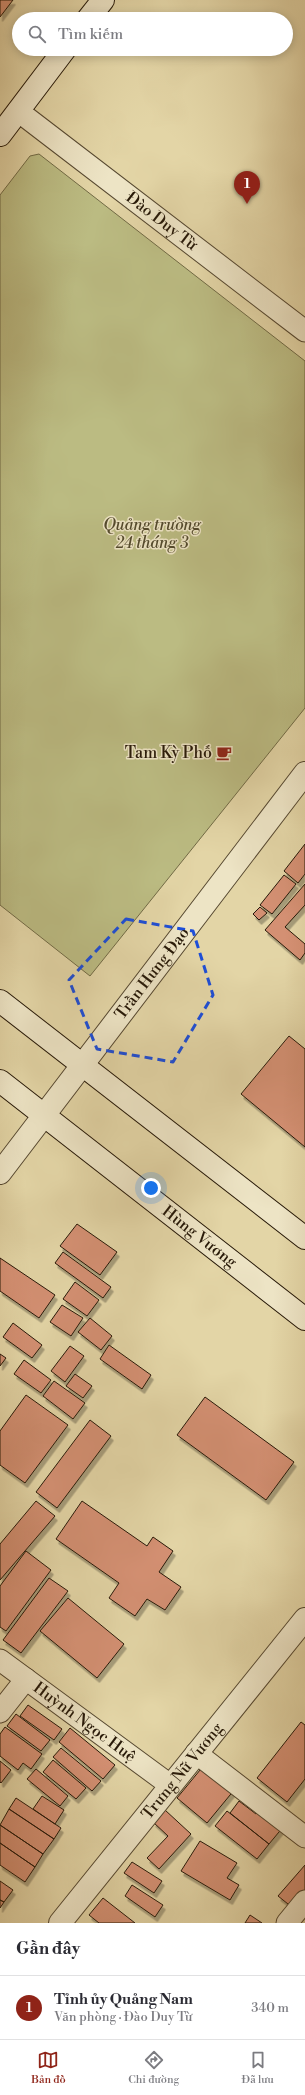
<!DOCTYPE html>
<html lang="vi">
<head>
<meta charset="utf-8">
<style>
	body { margin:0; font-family:"Libre Bodoni",serif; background:#f7f7f7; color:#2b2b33 }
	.you { position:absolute; left:151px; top:1188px; width:14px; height:14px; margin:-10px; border:3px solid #fff; border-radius:50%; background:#1a73e8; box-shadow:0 0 0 6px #1a73e833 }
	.badge { display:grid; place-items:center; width:26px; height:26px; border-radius:50%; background:#8f2418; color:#fff; font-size:13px; font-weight:700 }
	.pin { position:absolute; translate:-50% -33px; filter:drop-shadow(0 1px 2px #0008) }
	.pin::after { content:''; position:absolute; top:21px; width:14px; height:12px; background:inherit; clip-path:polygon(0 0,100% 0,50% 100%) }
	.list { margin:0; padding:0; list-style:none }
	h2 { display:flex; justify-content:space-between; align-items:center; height:52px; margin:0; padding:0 16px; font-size:17px }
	h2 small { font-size:13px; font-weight:400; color:#7c7c81 }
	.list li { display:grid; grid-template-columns:26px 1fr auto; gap:12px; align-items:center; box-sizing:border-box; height:64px; padding:0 16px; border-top:1px solid #e1e1e2 }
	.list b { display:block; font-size:15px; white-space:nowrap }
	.list p { margin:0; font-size:13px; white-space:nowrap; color:#7c7c81 }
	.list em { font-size:13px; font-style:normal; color:#7c7c81 }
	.icon { flex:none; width:22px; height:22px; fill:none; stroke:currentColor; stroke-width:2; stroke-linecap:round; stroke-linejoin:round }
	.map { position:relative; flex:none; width:305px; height:1923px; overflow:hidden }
	.search { position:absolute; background:#fff; box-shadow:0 2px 10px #0003; left:12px; right:12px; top:12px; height:44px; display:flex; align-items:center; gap:10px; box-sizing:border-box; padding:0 14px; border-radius:22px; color:#7c7c81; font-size:15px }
	.sheet { height:116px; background:#fff }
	nav { display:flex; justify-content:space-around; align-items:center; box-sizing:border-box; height:56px; border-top:1px solid #e1e1e2; background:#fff; font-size:11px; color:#7c7c81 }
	nav a { display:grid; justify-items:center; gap:2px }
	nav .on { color:#8f2418 }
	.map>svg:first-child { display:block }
	.green { fill:#bbbb82; stroke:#716a45 }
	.building { fill:#d49073; stroke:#271908; filter:url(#shadow) }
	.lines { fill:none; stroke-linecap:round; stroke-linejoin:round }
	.minor-casing { stroke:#564830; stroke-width:23 }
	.tertiary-casing { stroke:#564830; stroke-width:24 }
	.secondary-casing { stroke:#271908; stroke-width:24 }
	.minor { stroke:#ede4c5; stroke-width:21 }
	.tertiary { stroke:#ede4c5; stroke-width:22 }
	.secondary { stroke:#ede4c5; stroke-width:22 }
	.marked { fill:none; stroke:#1d4ed8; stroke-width:3; stroke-dasharray:8 5; stroke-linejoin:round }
	.labels { text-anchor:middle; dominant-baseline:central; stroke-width:3; stroke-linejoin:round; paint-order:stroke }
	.street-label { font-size:16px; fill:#271908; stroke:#ede4c5 }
	.park-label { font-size:16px; font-style:italic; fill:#534a2d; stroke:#ede4c5 }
	.poi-label { font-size:16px; fill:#271908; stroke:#ede4c5; text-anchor:end }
</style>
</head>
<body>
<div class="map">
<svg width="305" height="1923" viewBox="0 0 305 1923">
	<defs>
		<filter id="shadow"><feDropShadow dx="2.5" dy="4.5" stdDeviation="0" flood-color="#0004"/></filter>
	</defs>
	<rect width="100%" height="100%" fill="#e3d5a6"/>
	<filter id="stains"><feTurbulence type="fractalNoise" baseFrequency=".005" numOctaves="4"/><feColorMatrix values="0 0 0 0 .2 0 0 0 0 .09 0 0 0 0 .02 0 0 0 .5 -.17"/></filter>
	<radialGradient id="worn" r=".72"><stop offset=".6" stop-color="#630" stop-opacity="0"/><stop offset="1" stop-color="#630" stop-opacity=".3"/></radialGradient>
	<path class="green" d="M39,154L305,361V708L90,976L0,905V195L30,156Z"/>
	<path class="building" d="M0,0H13L0,17Z
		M305,844V874L298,883L284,871Z
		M284,875L296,884L272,914L260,905Z
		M305,884V905L285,927L305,944V953L300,960L265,930Z
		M260,907L267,913L259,920L253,914Z
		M289,1036L305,1049V1147L241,1094Z
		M77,1224L117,1252L100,1275L60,1246Z
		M63,1252L111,1287L103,1298L55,1263Z
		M0,1258L55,1295L39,1318L0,1291Z
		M75,1282L99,1300L87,1316L63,1299Z
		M62,1305L83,1318L71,1336L50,1322Z
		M90,1318L112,1336L101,1350L78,1332Z
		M13,1323L42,1345L32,1358L3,1337Z
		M109,1345L151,1375L142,1389L100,1359Z
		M70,1346L84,1356L65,1382L51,1371Z
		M0,1354L6,1358L0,1366Z
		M24,1360L51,1380L41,1393L14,1374Z
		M75,1374L92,1386L83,1398L66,1386Z
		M54,1381L85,1403L73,1419L43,1396Z
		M26,1395L68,1425L25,1483L0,1465V1431Z
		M205,1397L294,1462L266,1500L177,1435Z
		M90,1420L111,1436L57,1508L36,1492Z
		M36,1501L55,1516L0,1580V1544Z
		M82,1501L147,1546L153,1537L173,1551L159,1572L181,1587L165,1610L147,1599L135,1616L109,1598L119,1583L56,1539Z
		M26,1551L51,1570L6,1631L0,1627V1586Z
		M49,1578L68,1591L21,1653L3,1640Z
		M68,1598L124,1644L97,1678L40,1631Z
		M28,1705L62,1729L54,1740L20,1716Z
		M16,1714L50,1740L41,1751L7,1726Z
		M301,1722L305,1725V1779L287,1802L257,1778Z
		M5,1727L42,1754L31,1769L23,1763L18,1770L0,1756V1734Z
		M70,1728L115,1765L103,1779L59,1742Z
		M61,1748L101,1781L92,1791L53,1757Z
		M53,1760L86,1788L76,1799L43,1772Z
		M0,1761L11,1770L1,1783L0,1782Z
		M205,1764L235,1789L207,1823L177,1798Z
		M36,1769L68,1796L60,1806L27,1779Z
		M42,1796L64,1810L55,1824L33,1809Z
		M16,1798L61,1828L54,1839L9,1809Z
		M239,1801L256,1814L261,1808L284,1826L269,1844L230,1813Z
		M9,1809L54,1839L43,1854L0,1825Z
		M165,1810L191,1834L159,1869L147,1858L168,1836L153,1822Z
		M227,1811L269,1844L257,1859L215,1826Z
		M0,1825L43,1854L35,1867L0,1843Z
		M200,1841L237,1863L227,1878L239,1885L230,1900L181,1871Z
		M0,1843L35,1867L25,1882L0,1865Z
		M132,1862L162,1881L154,1893L124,1873Z
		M305,1865V1894L293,1908L278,1896Z
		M0,1881L13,1890L4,1902L0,1900Z
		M132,1885L163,1905L155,1917L125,1896Z
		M103,1898L135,1923H99L89,1915Z
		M0,1900L4,1902L0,1908Z
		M250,1915L262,1923H245Z"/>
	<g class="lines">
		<g class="minor-casing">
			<g id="minor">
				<path id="s1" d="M18,111L305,331"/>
				<path id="s2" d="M0,1660L170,1785"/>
				<path d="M0,1712L26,1679"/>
				<path d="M196,1753L305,1837"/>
				<path d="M287,1923L305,1901"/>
			</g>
		</g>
		<g class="tertiary-casing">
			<g id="tertiary">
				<path id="s3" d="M0,1173L305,773"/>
				<path id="s4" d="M60,1923L305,1619"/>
			</g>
		</g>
		<g class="secondary-casing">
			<g id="secondary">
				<path d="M88,19L103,0"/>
				<path d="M0,135L65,49"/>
				<path d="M0,1001L305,1238"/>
				<path id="s5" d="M0,1081L305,1319"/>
			</g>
		</g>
		<use href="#minor" class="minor"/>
		<use href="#tertiary" class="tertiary"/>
		<use href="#secondary" class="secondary"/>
	</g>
	<path class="marked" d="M126,919L193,931L213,995L173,1062L97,1049L69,980Z"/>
	<defs>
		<g id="cafe-bare" transform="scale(1.2)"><path d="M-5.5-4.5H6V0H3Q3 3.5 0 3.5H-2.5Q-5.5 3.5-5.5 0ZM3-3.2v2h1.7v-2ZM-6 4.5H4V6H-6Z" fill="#8f2418" stroke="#ede4c5" stroke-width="2.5" paint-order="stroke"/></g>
	</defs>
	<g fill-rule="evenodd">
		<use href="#cafe-bare" x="224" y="753"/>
	</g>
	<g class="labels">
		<g class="street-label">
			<text stroke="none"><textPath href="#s1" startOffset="181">Đào Duy Từ</textPath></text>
			<text stroke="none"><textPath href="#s3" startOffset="251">Trần Hưng Đạo</textPath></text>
			<text stroke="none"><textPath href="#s5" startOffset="253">Hùng Vương</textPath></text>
			<text stroke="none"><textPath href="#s2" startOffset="105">Huỳnh Ngọc Huệ</textPath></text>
			<text stroke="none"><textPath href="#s4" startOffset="195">Trưng Nữ Vương</textPath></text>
		</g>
		<g class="park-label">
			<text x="152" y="525">Quảng trường<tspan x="152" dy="18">24 tháng 3</tspan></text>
		</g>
		<g class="poi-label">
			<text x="212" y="753">Tam Kỳ Phố</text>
		</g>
	</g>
	<rect width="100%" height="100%" filter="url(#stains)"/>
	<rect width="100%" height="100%" fill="url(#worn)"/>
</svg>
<div class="you"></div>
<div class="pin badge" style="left:247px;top:204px">1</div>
<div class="search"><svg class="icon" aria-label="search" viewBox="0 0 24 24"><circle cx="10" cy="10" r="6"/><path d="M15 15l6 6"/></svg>Tìm kiếm</div>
</div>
<section class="sheet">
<h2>Gần đây<small></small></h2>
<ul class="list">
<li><span class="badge">1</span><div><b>Tỉnh ủy Quảng Nam</b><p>Văn phòng · Đào Duy Từ</p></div><em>340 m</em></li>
</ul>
</section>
<nav>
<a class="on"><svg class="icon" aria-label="map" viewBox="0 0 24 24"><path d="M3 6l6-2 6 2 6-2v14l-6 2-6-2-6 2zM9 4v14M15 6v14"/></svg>Bản đồ</a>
<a><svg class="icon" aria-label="directions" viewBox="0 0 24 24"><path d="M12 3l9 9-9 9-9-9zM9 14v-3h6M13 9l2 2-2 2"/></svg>Chỉ đường</a>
<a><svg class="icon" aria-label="saved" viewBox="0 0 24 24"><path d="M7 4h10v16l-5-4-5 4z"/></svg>Đã lưu</a>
</nav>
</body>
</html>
